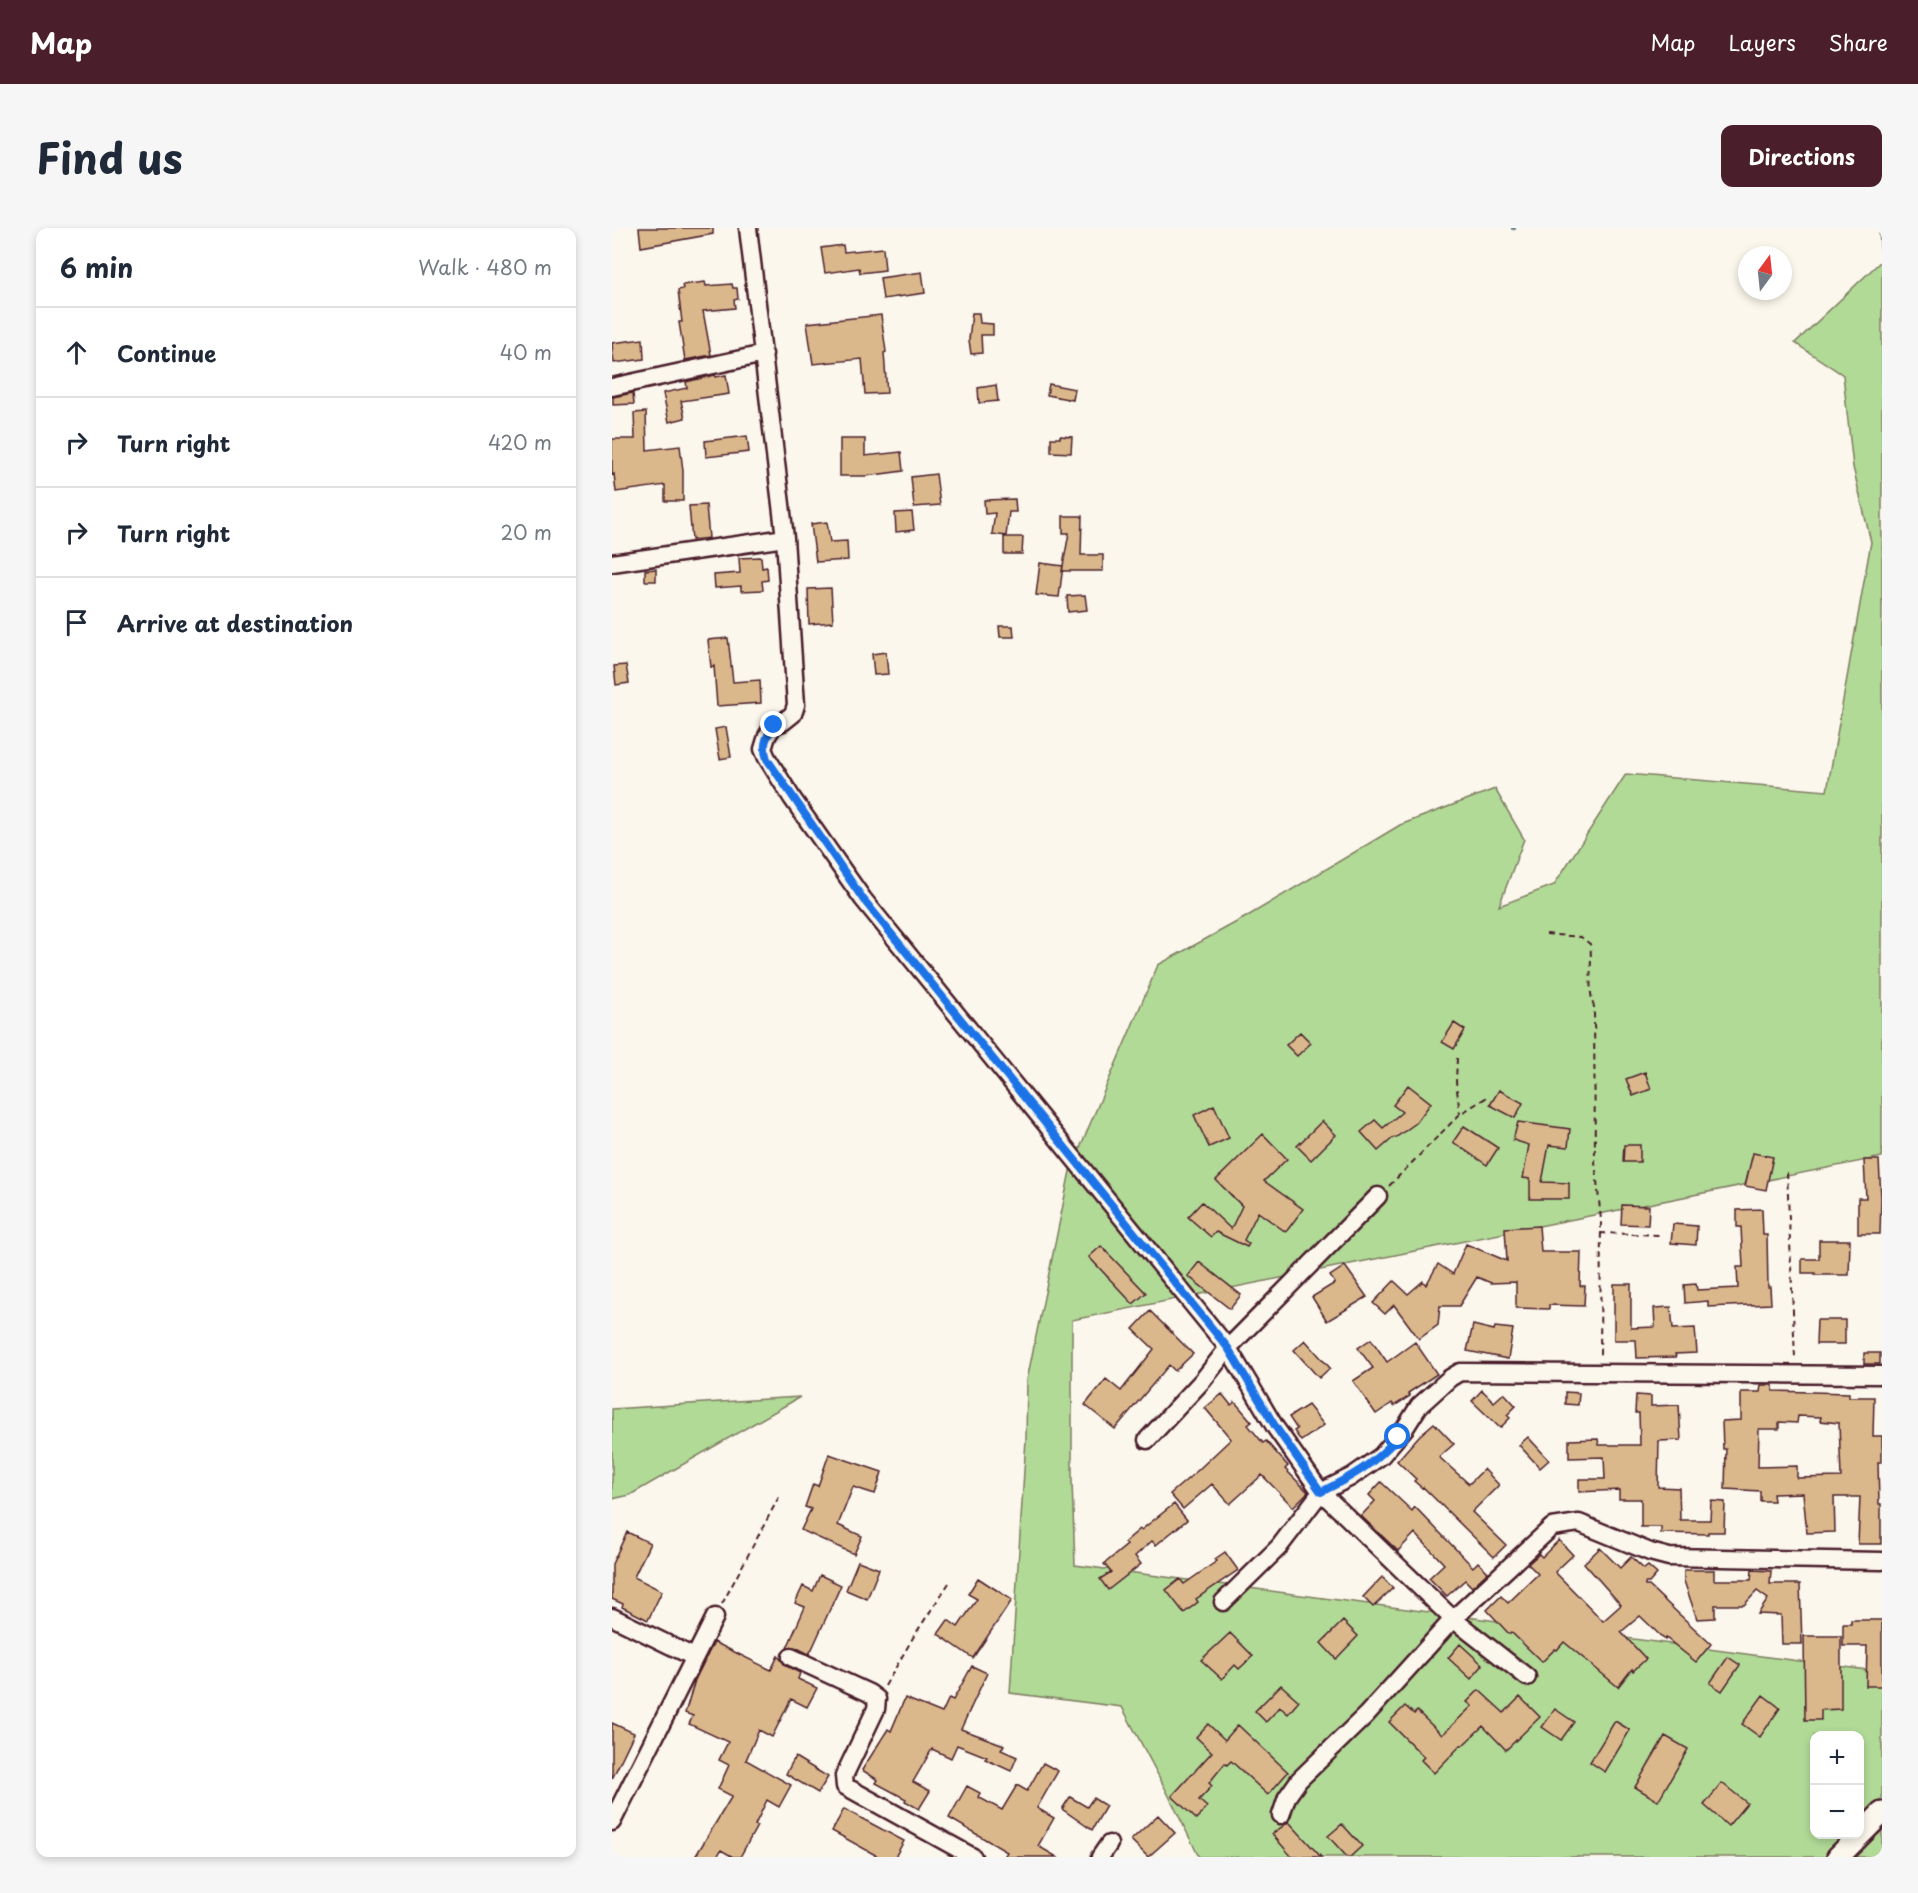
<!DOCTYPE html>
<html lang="en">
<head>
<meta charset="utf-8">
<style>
	body { margin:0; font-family:"Playpen Sans",sans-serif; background:#f6f6f7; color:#1f2937 }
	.controls { position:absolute; right:18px; bottom:18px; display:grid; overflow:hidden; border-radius:12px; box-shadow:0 3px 9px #0003 }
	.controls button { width:54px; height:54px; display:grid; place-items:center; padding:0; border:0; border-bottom:2px solid #e0e1e3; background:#fff; color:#1f2937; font:30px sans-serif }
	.compass { position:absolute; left:1126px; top:18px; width:54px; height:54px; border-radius:50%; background:#fff; box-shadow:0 3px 9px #0003; rotate:15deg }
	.stop { position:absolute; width:18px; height:18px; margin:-14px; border:4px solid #1a73e8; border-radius:50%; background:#fff }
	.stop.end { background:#1a73e8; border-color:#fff; box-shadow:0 2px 6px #0008 }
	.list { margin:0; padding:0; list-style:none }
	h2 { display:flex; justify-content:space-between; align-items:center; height:78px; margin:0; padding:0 24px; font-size:26px }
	h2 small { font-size:20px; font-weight:400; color:#747a83 }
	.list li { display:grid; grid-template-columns:39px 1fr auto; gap:18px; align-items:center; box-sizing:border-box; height:90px; padding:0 24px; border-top:2px solid #e0e1e3 }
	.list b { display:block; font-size:22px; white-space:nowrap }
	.list em { font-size:20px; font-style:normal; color:#747a83 }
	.icon { flex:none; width:33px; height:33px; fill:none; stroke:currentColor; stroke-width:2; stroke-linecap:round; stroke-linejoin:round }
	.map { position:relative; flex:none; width:1270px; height:1629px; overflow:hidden; border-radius:12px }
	header { display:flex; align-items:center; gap:36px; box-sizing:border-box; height:84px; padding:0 30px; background:#4a1f2b; color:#fff }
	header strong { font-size:28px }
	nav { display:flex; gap:33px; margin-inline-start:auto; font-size:21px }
	.intro { display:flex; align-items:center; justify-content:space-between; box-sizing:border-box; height:144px; padding:0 36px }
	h1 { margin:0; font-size:42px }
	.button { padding:15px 27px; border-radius:12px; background:#4a1f2b; color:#fff; font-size:21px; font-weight:700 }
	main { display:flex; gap:36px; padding:0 36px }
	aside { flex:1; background:#fff; border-radius:12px; box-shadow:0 3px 9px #0003 }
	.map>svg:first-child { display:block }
	.green { fill:#b1da97; stroke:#7e7c61; stroke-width:1.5; fill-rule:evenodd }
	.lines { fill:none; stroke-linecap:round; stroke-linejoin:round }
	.stream { stroke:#6f839c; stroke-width:4.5 }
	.building { fill:#dab88c; stroke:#4a1f2b; stroke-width:1.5; fill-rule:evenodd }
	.minor-casing { stroke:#4a1f2b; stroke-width:21 }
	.tertiary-casing { stroke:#4a1f2b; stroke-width:26 }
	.path { stroke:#4a1f2b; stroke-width:2; stroke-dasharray:6 4.5; stroke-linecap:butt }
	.minor { stroke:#fbf7ec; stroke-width:16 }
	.tertiary { stroke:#fbf7ec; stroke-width:21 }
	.route { stroke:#1a73e8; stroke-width:8 }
</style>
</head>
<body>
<header>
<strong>Map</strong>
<nav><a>Map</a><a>Layers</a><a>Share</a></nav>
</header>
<div class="intro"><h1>Find us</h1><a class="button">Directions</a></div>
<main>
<aside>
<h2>6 min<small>Walk · 480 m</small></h2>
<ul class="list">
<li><svg class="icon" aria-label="ahead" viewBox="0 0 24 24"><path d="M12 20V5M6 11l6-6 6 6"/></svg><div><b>Continue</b></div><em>40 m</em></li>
<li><svg class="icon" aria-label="right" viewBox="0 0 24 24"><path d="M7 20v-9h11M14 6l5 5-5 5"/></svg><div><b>Turn right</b></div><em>420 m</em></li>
<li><svg class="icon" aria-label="right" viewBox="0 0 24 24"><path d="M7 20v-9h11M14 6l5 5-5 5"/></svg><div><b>Turn right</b></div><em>20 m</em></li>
<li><svg class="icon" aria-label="arrive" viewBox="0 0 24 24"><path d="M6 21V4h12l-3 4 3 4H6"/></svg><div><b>Arrive at destination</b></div></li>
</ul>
</aside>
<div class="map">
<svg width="1270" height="1629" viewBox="0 0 1270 1629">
	<rect width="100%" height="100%" fill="#fbf7ec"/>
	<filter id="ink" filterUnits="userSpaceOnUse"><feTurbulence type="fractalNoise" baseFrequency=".0167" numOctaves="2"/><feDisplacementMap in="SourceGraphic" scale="12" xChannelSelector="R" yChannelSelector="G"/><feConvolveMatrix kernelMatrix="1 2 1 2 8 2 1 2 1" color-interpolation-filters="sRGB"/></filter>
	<g filter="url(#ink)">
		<path class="green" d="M1267,0H1270V929L460,1092V1254L463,1337L1270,1444V1629H587L554,1562L510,1479L398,1465L414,1211L415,1152L458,943L546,737L634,689L788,597L883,561L912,611L887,678L942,657L1014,546L1215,563L1259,314L1241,239L1231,147L1183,115L1269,33ZM1202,1508H1248V1606H1202Z
			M188,1169L18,1267L0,1271V1181Z"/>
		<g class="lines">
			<path class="stream" d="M901,0H902"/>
		</g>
		<path class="building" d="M27,0H101V6L29,19Z
			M231,17L232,24L271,20L273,42L248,45L247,40L213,45L209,20Z
			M310,44L313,65L271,71L268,50Z
			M93,54L94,58L120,56L121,60H125L126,71L122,72L123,80L91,83L99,127L73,132L67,94H70L66,62L71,61L70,57Z
			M360,85H367L368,95L381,96V107H369L370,125L359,126L357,112Z
			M269,87L274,124L272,125L275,165L253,166L250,131L201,136L195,95Z
			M31,111L32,131L2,135L0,115Z
			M103,147L104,149L114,147L117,166L69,173L73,190L57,194L51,165L75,160L74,154Z
			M437,156L463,161L461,172L435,167Z
			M384,157L386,173L367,175L366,160Z
			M21,165L22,176L1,177V169Z
			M34,184L35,222L68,218L71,243V273H53V257L4,264L2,246L0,247V211H23L22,185Z
			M135,208L137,224L94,229L93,213Z
			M448,208L460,209L459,225L439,224V210H448Z
			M228,211H253V228L289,224L291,243L254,248H228Z
			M324,246L328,277L302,279L299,249Z
			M403,271L404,284H397L394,308L380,306L383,285L373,286L372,272Z
			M94,277L97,310L80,312L77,278Z
			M300,284L302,302L284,304L283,285Z
			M451,288H470L469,327H491V343H450L457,305H451Z
			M215,294L218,314L235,313L236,332L204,334L199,296Z
			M392,309H411L410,326H392Z
			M149,329L150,340L155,339L156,352L150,353L151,362L129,363V358L103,360L102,347L128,345L127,330Z
			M428,335L451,338L447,369L424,367Z
			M44,341V353H33V342Z
			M219,360L221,394L197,396L196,361Z
			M473,367L475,382L456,384L455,368Z
			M387,398H401L402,409H388Z
			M116,410L121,454L148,452L149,475L105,478L102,438L99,439L96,412Z
			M274,424L276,446L262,447L260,426Z
			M14,437L17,455L4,457L2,438Z
			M114,499L119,529L108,531L103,501Z
			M842,795L853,802L842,821L830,814Z
			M688,804L699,815L685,828L674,817Z
			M1033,844L1039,861L1021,868L1014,851Z
			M796,857L819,875L804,895L783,910L782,909L766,923L749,904L763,892L771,900L790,884L781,877Z
			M887,862L911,875L903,890L878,877Z
			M602,877L617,910L597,919L582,887Z
			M710,893L724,907L699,932L685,918Z
			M906,894L958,901L956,919L937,917L930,954L957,955V971H918V951L911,950L917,917L901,912Z
			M852,898L886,920L875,937L841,914Z
			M651,906L675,931L652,953L691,981L674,1004L646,984L632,1012L637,1016L635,1019L604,1004L599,1009L576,989L590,974L619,1001L630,978L604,952Z
			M1012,917H1028V934H1011Z
			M1141,925L1161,929L1154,962L1133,958Z
			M1252,932H1267L1269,970L1268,1006H1246V970H1254Z
			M1010,977L1037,978L1036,997L1009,996Z
			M1150,981L1151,1007H1155L1156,1059H1158L1159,1076L1096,1079V1073L1073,1075L1072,1057L1084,1056L1085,1062L1126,1060L1125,1039H1131L1129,999H1125V982Z
			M1061,996L1085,998L1084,1017L1059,1015Z
			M927,998L929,1024H969L968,1058H973L972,1078L937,1077V1081L904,1080V1054L879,1055L865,1049L847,1078H828L826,1097L807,1111L782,1077L773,1086L761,1075L782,1053L796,1066L811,1053L814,1057L826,1036L841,1046L854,1016L895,1033L893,1000Z
			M1207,1012H1238L1237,1047H1203V1045H1190V1031H1207Z
			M489,1018L534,1065L521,1076L477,1029Z
			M587,1034L629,1067L618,1081L576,1048Z
			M733,1038L755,1069L715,1093L700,1069L723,1055L718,1048Z
			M1002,1056H1019V1100L1043,1099L1042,1080L1059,1079L1061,1101L1083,1100L1085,1125L1063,1126L1064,1129L1025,1130L1024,1112H1002Z
			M538,1083L581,1126L563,1143L557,1137L503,1201L473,1177L494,1151L509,1163L542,1121L521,1101Z
			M1205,1092H1233V1116H1204Z
			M861,1097L882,1102L883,1099L901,1101L896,1131L855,1123Z
			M759,1111L775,1134L803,1114L825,1146L796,1165L798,1168L782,1178L780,1175L764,1186L741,1153L761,1140L746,1120Z
			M693,1112L718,1140L707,1150L682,1122Z
			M1252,1125H1268V1136H1252Z
			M1149,1157H1161V1163L1237,1165V1169H1262L1261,1208H1270V1234H1266L1267,1276H1269V1316H1246L1248,1269H1222L1223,1304L1195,1305L1191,1265L1161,1266L1162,1273H1148V1263L1113,1261L1114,1221H1111L1110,1193L1129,1192V1164H1148ZM1186,1188L1209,1189L1208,1193L1227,1195L1229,1249L1185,1250V1238L1146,1239L1147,1201H1167V1194L1185,1195Z
			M870,1162L882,1174L892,1165L904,1178L895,1187L898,1190L888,1200L860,1173Z
			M953,1164L967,1165L966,1177L953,1176Z
			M610,1166L619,1177L623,1174L640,1194L636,1197L651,1215L654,1213L676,1238L673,1241L696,1264L681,1279L650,1247L618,1276L600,1256L571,1281L558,1266L585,1243L619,1211L593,1180Z
			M1024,1167L1039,1168V1178L1067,1177L1069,1212L1047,1213L1046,1259L1067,1260L1068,1292H1098L1099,1273L1113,1274L1112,1304H1096V1306L1049,1305V1299H1029V1271H1007V1262L967,1264V1251H993L992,1229L957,1230V1212L986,1211L987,1217H1028L1027,1185H1023Z
			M696,1177L712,1197L689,1213L682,1203L685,1201L677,1189Z
			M822,1195L842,1216L827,1229L857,1256L872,1241L887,1257L860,1284L894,1317L882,1329L811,1259L810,1260L802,1253L804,1251L785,1233L807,1208Z
			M916,1209L937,1232L928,1240L907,1217Z
			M217,1226L270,1244L263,1266L241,1259L226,1297L250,1308L242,1326L189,1302L199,1281L193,1279L201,1256L206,1258Z
			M769,1254L800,1283L803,1279L861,1339L866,1334L876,1344L860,1359L853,1352L835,1368L817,1350L832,1336L803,1305L786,1323L749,1288L763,1273L757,1267Z
			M562,1276L575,1292L544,1317L540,1313L523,1328L529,1336L496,1362L488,1351L499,1344L492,1336L515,1317L513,1314L528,1301L529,1302Z
			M15,1304L38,1315L22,1349L50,1363L36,1392L10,1379L11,1376L0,1371V1336Z
			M947,1312L961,1327L943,1344L991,1393L1009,1377L972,1335L988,1320L1008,1340L1019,1329L1032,1341L1036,1338L1045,1346L1037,1355H1033V1358H1037L1099,1416L1084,1434L1054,1410L1053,1412L1028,1388L1009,1404L1034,1431L1021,1443L1020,1441L1006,1459L952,1414L945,1422L943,1421L930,1434L899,1404L897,1406L875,1382L889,1368L896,1375L926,1346L916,1336L927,1326L930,1329Z
			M613,1324L626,1342L584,1371L586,1374L572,1385L554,1362L568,1351L572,1356L605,1333L603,1331Z
			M246,1333L267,1341L255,1371L234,1362Z
			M1072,1342H1102V1352H1139L1140,1342L1159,1343L1158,1356H1188L1190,1416H1170L1169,1387L1146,1386L1156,1371L1145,1363L1132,1377H1103V1390L1085,1391L1072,1353Z
			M208,1347L229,1357L200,1421L197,1426L183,1419L175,1420L193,1379L183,1375L191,1358L201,1363Z
			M770,1349L781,1360L761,1379L751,1369Z
			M366,1350L400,1372L361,1430L326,1406L336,1392L346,1399L365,1371L356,1366Z
			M1239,1392H1270V1458H1254L1255,1418H1231V1396H1239Z
			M731,1393L746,1408L724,1431L709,1415Z
			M618,1405L641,1428L627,1441L623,1437L610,1451L589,1432Z
			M1192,1408H1229V1481L1209,1482V1492H1193Z
			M102,1414L159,1442L166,1428L174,1438L188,1445L186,1451L205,1460L195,1479L179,1471L160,1509L147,1502L134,1532L179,1557L167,1579L155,1572L143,1597L145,1598L128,1629H121L109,1622L105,1629H83L120,1568L106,1561L117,1537L107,1532L116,1514L77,1496L81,1488L73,1485L83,1452Z
			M848,1416L871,1437L859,1451L836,1430Z
			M1116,1429L1128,1437L1110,1463L1098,1455Z
			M360,1438L375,1445L349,1501L392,1517L389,1522L405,1529L399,1543L373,1531L375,1529L345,1517L339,1530L320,1521L301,1554L318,1563L307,1581L293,1573L294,1571L264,1555L266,1552L250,1542L276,1501L279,1503L293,1470L330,1485L337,1470L341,1472Z
			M669,1457L687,1473L676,1486L668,1479L654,1494L643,1483Z
			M867,1462L892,1485L908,1469L928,1489L894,1522L871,1498L850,1518L849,1517L822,1545L809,1532L812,1529L777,1494L793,1478L802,1486L805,1483L830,1507L860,1478L855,1474Z
			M1151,1467L1168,1480L1148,1509L1130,1496Z
			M943,1481L962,1494L949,1512L930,1499Z
			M1003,1493L1018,1502L993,1544L978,1534Z
			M0,1495L22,1505L0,1551Z
			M596,1496L613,1512L626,1497L676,1544L656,1567L619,1533L615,1537L613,1535L597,1555L600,1558L587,1572L595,1579L584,1591L560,1568L600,1524L584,1509Z
			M1053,1508L1076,1521L1046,1573L1023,1559Z
			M183,1529L216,1549L206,1565L174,1546Z
			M431,1535L446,1543L425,1580L442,1590L426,1618L445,1629H392L395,1624L337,1590L355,1558L368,1565L366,1569L390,1582L405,1557L415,1563Z
			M1110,1555L1135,1575L1116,1598L1092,1577Z
			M458,1569L475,1579L481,1570L494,1578L480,1602L450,1581Z
			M232,1581L292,1613L283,1629H267L220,1603Z
			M546,1587L563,1605L536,1629L519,1612Z
			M677,1594L709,1629H680L660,1606Z
			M730,1596L750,1618L738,1629H735L716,1608Z"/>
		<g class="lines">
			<g class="minor-casing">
				<path id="minor" d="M0,159L152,126
					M173,310L184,477L181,486L171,494L162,497L155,508L151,521L155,530L180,570L251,671L616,1120L663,1199L709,1264L841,1391L915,1449
					M0,335L173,310L136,0
					M535,1212L591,1152L616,1120L766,968
					M611,1374L667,1319L709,1264L739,1249L769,1228L793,1200L807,1178L838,1150L848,1144L1270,1147
					M0,1389L82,1429
					M179,1429L257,1465L265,1471L264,1481L232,1548L233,1558L361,1629
					M669,1587L675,1569L687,1552L754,1487L841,1391L940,1299L967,1295L1038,1324L1057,1329L1270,1333
					M0,1594L103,1389
					M488,1629L497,1616"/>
			</g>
			<g class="tertiary-casing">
				<path id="tertiary" d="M1226,1629L1270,1585"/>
			</g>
			<path class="path" d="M934,706L969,709L978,716C981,737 975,759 982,779L983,933L989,992L988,1130
				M845,830L844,854L848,886
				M1175,944L1183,1130
				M777,958L848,886L877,868
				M988,1005L1050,1007
				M110,1376L167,1269
				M273,1458L302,1408L337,1355"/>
			<use href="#minor" class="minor"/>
			<use href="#tertiary" class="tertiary"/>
		</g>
	</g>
	<g class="lines" filter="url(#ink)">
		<path class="route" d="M162,497C154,509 150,517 155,531L251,671L616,1120L663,1198L709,1264C741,1248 762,1236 786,1209"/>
	</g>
</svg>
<div class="controls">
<button>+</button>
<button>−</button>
</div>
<svg class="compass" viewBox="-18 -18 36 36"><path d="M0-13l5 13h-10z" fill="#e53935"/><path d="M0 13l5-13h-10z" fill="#747a83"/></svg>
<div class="stop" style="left:786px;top:1209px"></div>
<div class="stop end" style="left:162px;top:497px"></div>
</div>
</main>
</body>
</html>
